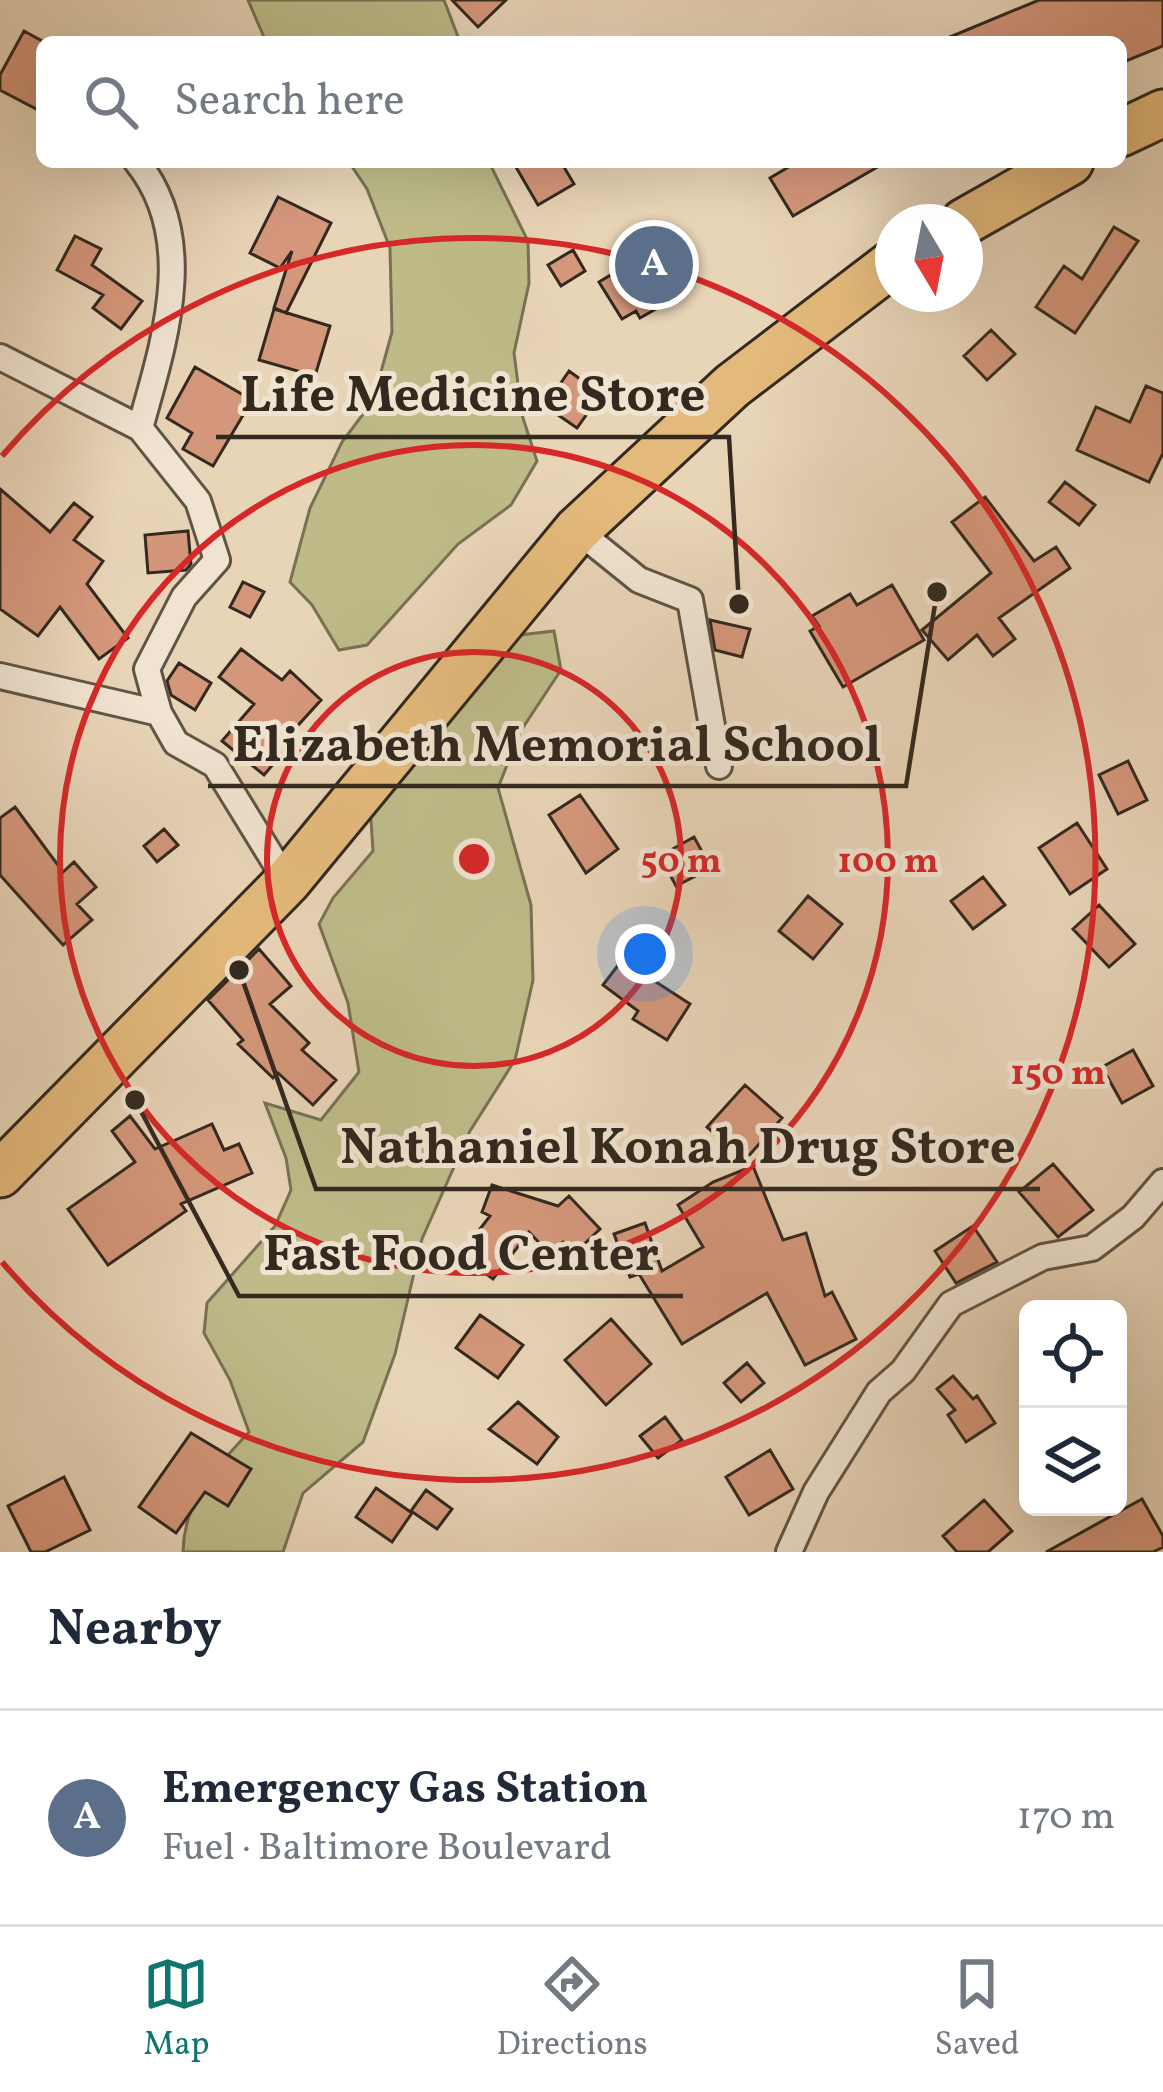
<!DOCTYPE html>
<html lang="en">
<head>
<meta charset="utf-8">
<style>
	body { margin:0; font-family:Vollkorn,serif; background:#f6f6f7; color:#1f2937 }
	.controls { position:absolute; right:36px; bottom:36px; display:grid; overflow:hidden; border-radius:18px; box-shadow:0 12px 48px #0002 }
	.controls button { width:108px; height:108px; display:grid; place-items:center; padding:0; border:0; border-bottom:3px solid #e0e1e3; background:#fff; color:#1f2937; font:60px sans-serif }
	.compass { position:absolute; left:875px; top:204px; width:108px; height:108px; border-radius:50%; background:#fff; box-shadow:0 12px 48px #0002; rotate:170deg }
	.you { position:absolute; left:645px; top:954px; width:42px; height:42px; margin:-30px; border:9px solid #fff; border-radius:50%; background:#1a73e8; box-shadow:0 0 0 18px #1a73e833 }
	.badge { display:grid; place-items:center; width:78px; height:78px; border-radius:50%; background:#0f766e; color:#fff; font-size:39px; font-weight:700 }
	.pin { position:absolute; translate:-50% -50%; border:6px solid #fff; box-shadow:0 3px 12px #0006 }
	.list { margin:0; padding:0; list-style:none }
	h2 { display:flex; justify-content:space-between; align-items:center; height:156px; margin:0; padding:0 48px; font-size:51px }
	h2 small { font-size:39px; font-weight:400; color:#747a83 }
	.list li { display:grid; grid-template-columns:78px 1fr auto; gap:36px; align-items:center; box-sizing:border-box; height:216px; padding:0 48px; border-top:3px solid #e0e1e3 }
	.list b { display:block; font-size:45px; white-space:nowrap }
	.list p { margin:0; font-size:39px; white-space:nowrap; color:#747a83 }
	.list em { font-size:39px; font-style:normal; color:#747a83 }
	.icon { flex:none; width:66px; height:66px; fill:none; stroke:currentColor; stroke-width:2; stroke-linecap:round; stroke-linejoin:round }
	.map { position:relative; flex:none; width:1163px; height:1552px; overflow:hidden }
	.search { position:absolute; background:#fff; box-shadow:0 12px 48px #0002; left:36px; right:36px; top:36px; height:132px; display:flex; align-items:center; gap:30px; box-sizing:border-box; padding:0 42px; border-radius:18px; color:#747a83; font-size:45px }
	.sheet { height:372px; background:#fff }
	nav { display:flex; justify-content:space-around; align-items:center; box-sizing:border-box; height:168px; border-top:3px solid #e0e1e3; background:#fff; font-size:33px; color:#747a83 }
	nav a { display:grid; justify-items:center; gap:6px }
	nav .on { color:#0f766e }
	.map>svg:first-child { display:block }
	.green { fill:#bebb89; stroke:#787254; stroke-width:3 }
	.building { fill:#d4977b; stroke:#33291f; stroke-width:3 }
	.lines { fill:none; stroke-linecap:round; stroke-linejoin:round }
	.street-casing { stroke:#605445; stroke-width:30 }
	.highway-casing { stroke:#33291f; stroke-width:51 }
	.street { stroke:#f0e3d0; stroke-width:24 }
	.highway { stroke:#e4ba7c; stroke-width:45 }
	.ring { fill:none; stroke:#d62828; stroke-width:6 }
	.centre { fill:#d62828; stroke:#f0e3d0; stroke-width:6 }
	.ring-label { font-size:36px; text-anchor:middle; font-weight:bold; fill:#d62828; stroke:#f0e3d0; stroke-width:10; stroke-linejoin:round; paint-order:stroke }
	.leader { fill:none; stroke:#33291f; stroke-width:4.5 }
	.callout-dot { fill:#33291f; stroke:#f0e3d0; stroke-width:4.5 }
	.callout-label { font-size:51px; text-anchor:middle; font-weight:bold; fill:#33291f; stroke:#f0e3d0; stroke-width:10; stroke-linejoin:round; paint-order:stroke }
</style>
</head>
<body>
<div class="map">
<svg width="1163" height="1552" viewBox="0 0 1163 1552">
	<rect width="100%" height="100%" fill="#e8d4b7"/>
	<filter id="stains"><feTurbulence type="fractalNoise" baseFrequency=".00167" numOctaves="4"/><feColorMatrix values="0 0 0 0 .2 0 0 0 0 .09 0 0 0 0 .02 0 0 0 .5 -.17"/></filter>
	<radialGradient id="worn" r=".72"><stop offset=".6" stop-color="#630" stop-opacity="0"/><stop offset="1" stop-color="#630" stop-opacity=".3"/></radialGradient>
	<path class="green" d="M248,0H444L460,42H266Z
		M349,162H489L528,241L529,283L514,353L522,415L537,461L511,505L458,544L367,645L339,650L312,605L290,582L310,508L342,442L373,401L392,332L390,248L367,189Z
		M554,631L561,670L520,732L498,788L531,905L533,980L515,1060L470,1131L422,1239L395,1354L363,1442L303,1493L283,1552H183C184,1499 215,1469 249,1432L230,1380L204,1333L207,1303L275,1226L291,1190L286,1158L265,1103L321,1120L359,1072L348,1003L319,924L333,898L373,851L371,820L357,776L477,640Z"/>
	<path class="building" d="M452,0H506L478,27Z
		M1039,0H1163V46L1121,63V42H938Z
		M24,31L42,41V112L0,90V75Z
		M513,162H561L574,184L538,205Z
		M797,162H886L793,216L770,178Z
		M278,197L331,223L286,313L274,308L292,251L280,268L250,253Z
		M1114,227L1138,241L1075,333L1036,307L1064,266L1082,279Z
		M75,236L101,249L92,265L142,301L121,329L93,308L103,295L57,270Z
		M573,250L585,271L561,286L548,265Z
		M634,261L661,306L640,318L636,311L622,319L599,282Z
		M274,309L330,326L315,376L259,360Z
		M991,330L1015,354L987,380L964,356Z
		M195,367L252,400L213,466L183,449L192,433L167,418Z
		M569,371L601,394L577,428L545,406Z
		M1146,386L1163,393V453L1149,482L1077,450L1096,407L1130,422Z
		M1065,482L1095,505L1079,525L1049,502Z
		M0,489L50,532L74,503L92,517L74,540L103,561L87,584L128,638L99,659L60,607L38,636L0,609Z
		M985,497L1034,561L1056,547L1070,568L999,618L1015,639L993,656L977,635L948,660L922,630L991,573L952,522Z
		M188,531L191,564L186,570L148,573L145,535Z
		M243,582L264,592L250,617L230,607Z
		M892,585L924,640L843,687L810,631L819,626L812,616L850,594L857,605Z
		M710,620L750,629L742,657L715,650Z
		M241,649L282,680L290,671L321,700L282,743L287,748L264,775L222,741L254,704L219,677Z
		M179,663L211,683L195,710L171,695L167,681Z
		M1128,761L1147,800L1118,814L1099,775Z
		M580,795L618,849L586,873L549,815Z
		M15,807L63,872L74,862L96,887L77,904L92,920L63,945L0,875V818Z
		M1077,823L1107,869L1070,894L1039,848Z
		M164,829L178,845L157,862L144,846Z
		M694,837L711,868L676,886L660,856Z
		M983,877L1005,905L973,929L951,901Z
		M808,896L842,924L813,959L779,931Z
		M1099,905L1135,944L1109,967L1073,929Z
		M259,949L291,986L270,1004L309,1043L302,1050L336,1080L313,1105L278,1073L273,1078L238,1044L243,1040L208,1000Z
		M622,960L690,1004L667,1040L633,1019L638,1011L603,985Z
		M1133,1050L1153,1086L1122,1103L1102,1067Z
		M745,1085L782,1118L745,1160L707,1127Z
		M130,1116L155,1149L212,1124L224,1150L239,1144L252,1173L181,1204L186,1211L108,1265L68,1209L135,1162L112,1131Z
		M1053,1164L1093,1210L1058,1237L1019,1192Z
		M753,1166L783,1240L806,1233L825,1296L832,1292L856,1339L805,1365L767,1293L682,1344L639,1274L630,1277L614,1234L645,1223L662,1271L703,1247L678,1205L713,1182Z
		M492,1185L558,1206L569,1196L600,1229L574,1254L563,1242L550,1254L529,1232L493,1279L460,1255L490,1216L482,1212Z
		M973,1226L997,1262L956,1283L935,1251Z
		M480,1315L523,1345L498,1378L456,1348Z
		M611,1319L651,1364L606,1405L565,1360Z
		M747,1363L764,1383L741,1402L724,1383Z
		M953,1376L973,1399L977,1396L995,1423L966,1442L948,1415L955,1410L937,1389Z
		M518,1402L558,1437L537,1464L489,1429Z
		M665,1417L682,1440L658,1458L640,1436Z
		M191,1433L251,1469L228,1506L205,1492L176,1533L139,1507Z
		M770,1450L793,1489L749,1515L726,1477Z
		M64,1477L90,1530L45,1552H31L8,1506Z
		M376,1488L412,1513L392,1542L356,1517Z
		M426,1490L452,1509L437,1529L411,1511Z
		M1142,1499L1163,1536V1547L1153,1552H1046Z
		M984,1500L1012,1531L988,1552H957L943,1536Z"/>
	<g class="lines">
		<g class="street-casing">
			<path id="street" d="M137,162C199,239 164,342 140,428
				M0,357L140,428L198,501L217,560L184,597L147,669L159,713L176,743L215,765L287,882
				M577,530L639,580L690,600L719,766
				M0,676L159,713
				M789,1552L816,1492L879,1392L903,1371L951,1304L1043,1257L1092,1248L1133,1217L1163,1182"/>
		</g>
		<g class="highway-casing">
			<path id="highway" d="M1121,133L1163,113
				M964,222L1070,162
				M0,1174L287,882L577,530L732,386L893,263"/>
		</g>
		<use href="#street" class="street"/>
		<use href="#highway" class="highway"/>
	</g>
	<g class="ring">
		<circle cx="474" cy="859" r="207"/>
		<circle cx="474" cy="859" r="414"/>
		<path d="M2 456A621 621 0 1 1 2 1262"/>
	</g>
	<circle cx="474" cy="859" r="18" class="centre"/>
	<g class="ring-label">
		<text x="681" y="872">50 m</text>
		<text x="888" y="872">100 m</text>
		<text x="1058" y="1084">150 m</text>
	</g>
	<path class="leader" d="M739 604L729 437H216M937 592L906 786H208M239 970L316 1189H1040M135 1100L239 1296H683"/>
	<g class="callout-dot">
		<circle cx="739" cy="604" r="12"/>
		<circle cx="937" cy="592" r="12"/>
		<circle cx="239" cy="970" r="12"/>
		<circle cx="135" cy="1100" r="12"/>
	</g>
	<g class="callout-label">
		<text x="473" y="411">Life Medicine Store</text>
		<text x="557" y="761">Elizabeth Memorial School</text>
		<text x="678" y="1163">Nathaniel Konah Drug Store</text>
		<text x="461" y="1270">Fast Food Center</text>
	</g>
	<rect width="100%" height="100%" filter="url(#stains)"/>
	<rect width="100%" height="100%" fill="url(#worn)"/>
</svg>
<div class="controls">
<button><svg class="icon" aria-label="locate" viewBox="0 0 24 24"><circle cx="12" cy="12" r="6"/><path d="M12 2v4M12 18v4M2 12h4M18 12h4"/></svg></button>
<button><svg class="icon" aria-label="layers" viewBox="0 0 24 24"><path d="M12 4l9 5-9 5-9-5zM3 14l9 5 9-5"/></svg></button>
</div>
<svg class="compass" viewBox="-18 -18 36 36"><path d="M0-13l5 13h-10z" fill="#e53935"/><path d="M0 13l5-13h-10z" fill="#747a83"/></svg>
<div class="you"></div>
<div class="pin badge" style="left:654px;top:265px;background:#5c6f8a">A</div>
<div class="search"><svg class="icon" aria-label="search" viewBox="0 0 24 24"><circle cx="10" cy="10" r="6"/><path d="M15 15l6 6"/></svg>Search here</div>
</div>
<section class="sheet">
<h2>Nearby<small></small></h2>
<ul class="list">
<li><span class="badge" style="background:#5c6f8a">A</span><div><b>Emergency Gas Station</b><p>Fuel · Baltimore Boulevard</p></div><em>170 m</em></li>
</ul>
</section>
<nav>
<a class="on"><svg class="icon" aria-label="map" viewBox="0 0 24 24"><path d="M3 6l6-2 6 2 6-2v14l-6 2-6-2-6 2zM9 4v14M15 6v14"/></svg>Map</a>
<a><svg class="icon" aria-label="directions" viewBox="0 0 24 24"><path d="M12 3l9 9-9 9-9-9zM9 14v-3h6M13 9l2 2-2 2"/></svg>Directions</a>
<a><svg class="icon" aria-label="saved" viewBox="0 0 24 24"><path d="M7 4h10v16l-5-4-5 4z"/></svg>Saved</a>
</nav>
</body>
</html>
